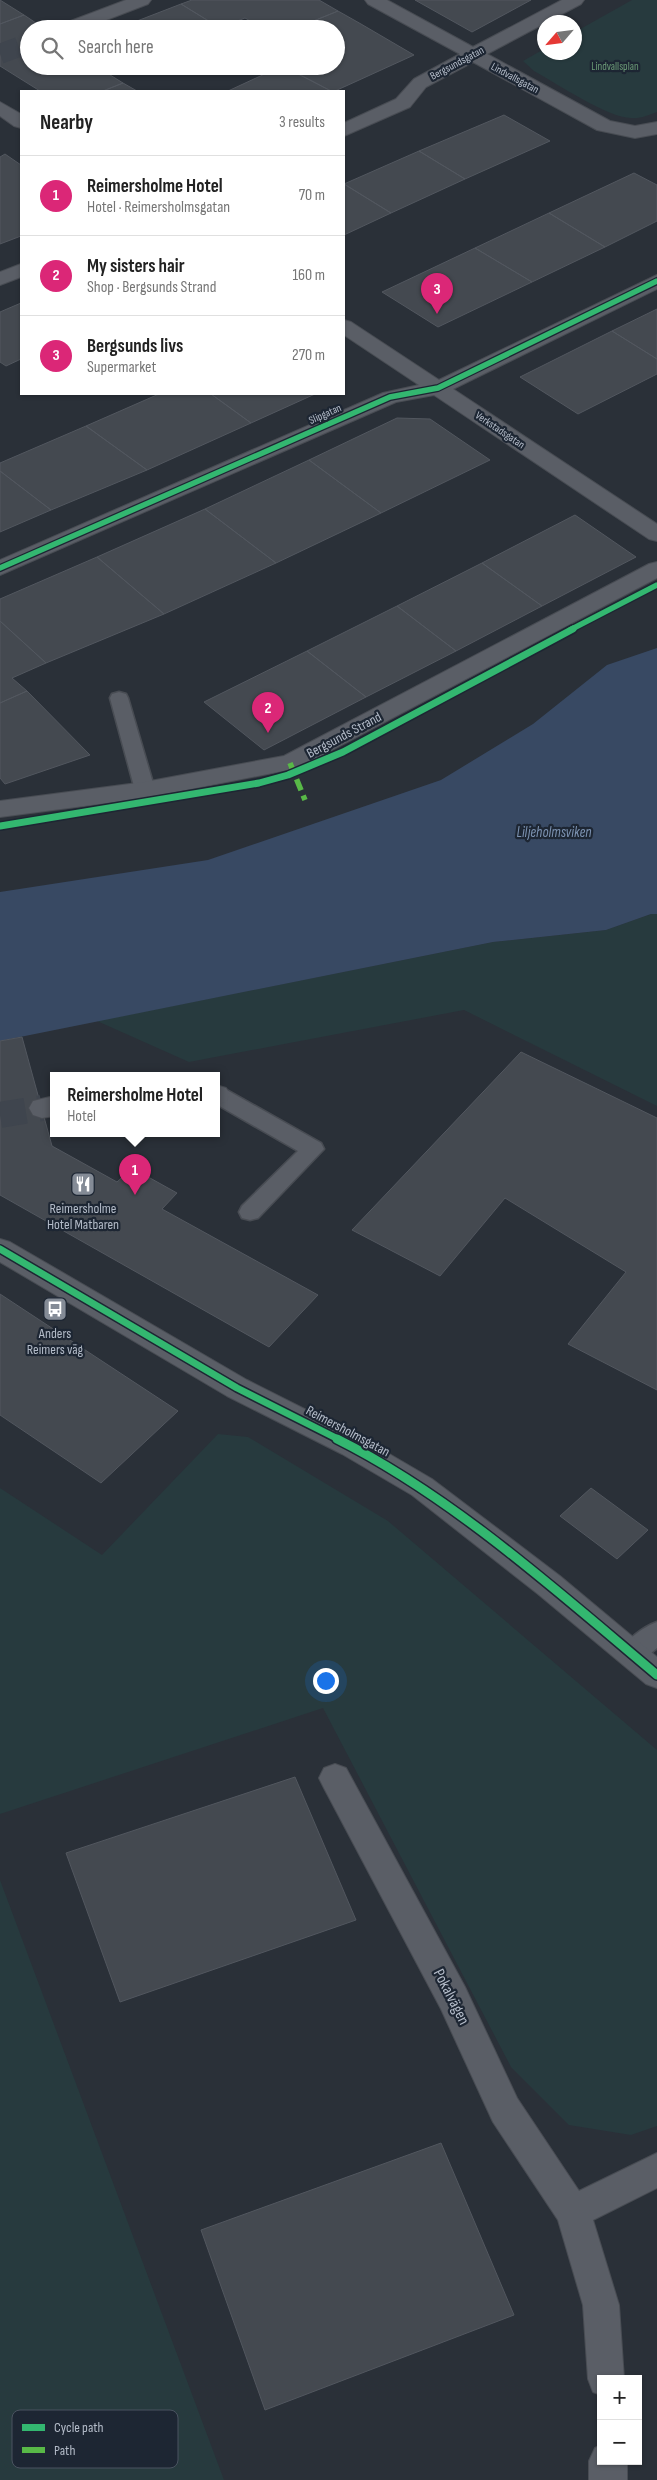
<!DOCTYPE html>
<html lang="en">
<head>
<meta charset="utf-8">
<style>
	body { margin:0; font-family:"Sofia Sans Condensed",sans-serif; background:#f2f2f2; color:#222 }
	.controls { position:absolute; right:15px; bottom:15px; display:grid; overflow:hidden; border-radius:0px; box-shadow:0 1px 4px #0004 }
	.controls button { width:45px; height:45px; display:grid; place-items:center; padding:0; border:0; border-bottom:1px solid #e0e0e0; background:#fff; color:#222; font:25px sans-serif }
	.compass { position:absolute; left:537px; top:15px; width:45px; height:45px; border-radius:50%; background:#fff; box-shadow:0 1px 4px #0004; rotate:242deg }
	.you { position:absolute; left:325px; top:1680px; width:18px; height:18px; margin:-12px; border:4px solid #fff; border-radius:50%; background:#1a73e8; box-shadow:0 0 0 8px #1a73e833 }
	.badge { display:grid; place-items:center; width:32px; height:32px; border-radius:50%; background:#db2777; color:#fff; font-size:16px; font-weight:700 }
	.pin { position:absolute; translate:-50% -41px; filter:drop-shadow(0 1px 2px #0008) }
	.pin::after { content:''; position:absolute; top:26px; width:18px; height:15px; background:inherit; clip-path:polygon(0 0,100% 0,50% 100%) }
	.popup { position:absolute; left:50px; top:1072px; width:170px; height:65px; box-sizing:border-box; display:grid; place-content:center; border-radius:0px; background:#fff; filter:drop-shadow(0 1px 4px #0005); font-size:16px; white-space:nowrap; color:#767676 }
	.popup b { font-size:19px; color:#222 }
	.popup::after { content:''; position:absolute; left:50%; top:100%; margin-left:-10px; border:10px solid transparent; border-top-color:#fff }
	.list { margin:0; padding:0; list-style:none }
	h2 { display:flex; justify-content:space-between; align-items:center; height:65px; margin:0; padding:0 20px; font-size:21px }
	h2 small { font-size:16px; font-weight:400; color:#767676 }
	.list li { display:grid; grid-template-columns:32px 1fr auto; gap:15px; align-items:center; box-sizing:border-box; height:80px; padding:0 20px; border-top:1px solid #e0e0e0 }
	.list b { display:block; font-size:19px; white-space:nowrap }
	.list p { margin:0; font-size:16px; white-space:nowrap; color:#767676 }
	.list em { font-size:16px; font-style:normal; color:#767676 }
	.icon { flex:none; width:28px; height:28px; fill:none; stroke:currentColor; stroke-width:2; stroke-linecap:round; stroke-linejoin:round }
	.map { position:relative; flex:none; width:657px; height:2480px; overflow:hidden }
	.search { position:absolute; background:#fff; box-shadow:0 1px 4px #0004; left:20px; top:20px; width:325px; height:55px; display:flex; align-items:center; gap:12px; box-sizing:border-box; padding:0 18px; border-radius:28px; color:#767676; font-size:19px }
	.panel { position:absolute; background:#fff; box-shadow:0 1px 4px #0004; left:20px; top:90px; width:325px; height:305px; border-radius:0px }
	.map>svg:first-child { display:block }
	.green { fill:#273a3e }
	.water { fill:#384963 }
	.building { fill:#444950; stroke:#52575f }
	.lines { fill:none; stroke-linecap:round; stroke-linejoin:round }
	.minor-tunnel-far1 { stroke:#3f454e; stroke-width:20; stroke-dasharray:20 10; stroke-linecap:butt }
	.minor-tunnel { stroke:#3f454e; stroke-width:26; stroke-dasharray:26 13; stroke-linecap:butt }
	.service-casing { stroke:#484c53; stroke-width:3 }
	.minor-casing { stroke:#484c53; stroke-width:2 }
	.service { fill:#5a5e66; fill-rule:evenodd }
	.minor { fill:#5a5e66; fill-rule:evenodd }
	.quiet { stroke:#58b947; stroke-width:5.5; stroke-dasharray:12 5.5; stroke-linecap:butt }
	.cycleway-far2-casing { stroke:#1d2633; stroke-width:8 }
	.cycleway-far1-casing { stroke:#1d2633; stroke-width:10 }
	.cycleway-casing { stroke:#1d2633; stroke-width:12 }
	.cycleway-far2 { stroke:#33b770; stroke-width:5.5 }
	.cycleway-far1 { stroke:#33b770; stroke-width:7 }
	.cycleway { stroke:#33b770; stroke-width:9 }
	.labels { text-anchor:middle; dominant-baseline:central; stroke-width:4.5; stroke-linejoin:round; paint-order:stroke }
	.far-street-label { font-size:11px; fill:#b4bcc9; stroke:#1d2633 }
	.far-park-label { font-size:11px; fill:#6b9a76; stroke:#1d2633 }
	.street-label { font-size:14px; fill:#b4bcc9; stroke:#1d2633 }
	.poi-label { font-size:14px; fill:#b4bcc9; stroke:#1d2633 }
	.water-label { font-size:15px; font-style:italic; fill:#7c92b1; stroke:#1d2633 }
	.near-street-label { font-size:16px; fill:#b4bcc9; stroke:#1d2633 }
	.key { fill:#1d2633; stroke:#4a5360; stroke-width:1 }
	.key-label { font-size:14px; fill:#b4bcc9 }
</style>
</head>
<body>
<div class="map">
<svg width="657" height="2480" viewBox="0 0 657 2480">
	<rect width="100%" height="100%" fill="#2a3038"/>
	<path class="green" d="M632,0H657V112C649,115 640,119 631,118C608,118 556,83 534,71L523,61L544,49V52H574L575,32Z
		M651,914H657V1106L464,1010L189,1062L97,1021L493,942L606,930Z
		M218,1434L248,1437L388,1521L657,1750V2126L631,2135L569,2125L511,2067L323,1708L0,1814V1488L102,1555Z
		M0,1880L224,2480H0Z"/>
	<path class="water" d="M657,648V914H651L606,930L493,942L0,1041V892L208,860L441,780L533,724L607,665Z"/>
	<path class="building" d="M0,0L24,15L0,24Z
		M192,0H319L338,11L294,29H265L245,18L220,28L181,4Z
		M415,0H531L472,32Z
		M181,4L220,28L117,29L137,21Z
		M338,11L361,24L414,55L335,91H331L284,66H336V29H294Z
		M24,15L45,29H29V66H123L107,73L123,83L103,91H40L0,66V24Z
		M282,66L331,91H228Z
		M123,83L137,91H103Z
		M504,115L550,141L465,179L419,151Z
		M419,151L465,179L391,213L344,184Z
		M5,154L21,165V236L0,244V157Z
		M634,173L657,185V221L605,247L549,213Z
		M344,184L391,213L344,235Z
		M549,213L605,247L532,282L475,248Z
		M475,248L532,282L438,327L382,292Z
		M21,303V359L6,366L0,362V312Z
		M657,309V359L612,331Z
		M612,331L657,359V374L578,414L520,377Z
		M159,394H211L251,423L147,470L86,426Z
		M211,394H315L251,423Z
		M397,418L430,419L490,460L381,513L309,460Z
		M86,426L147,470L51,510L0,471V463Z
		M309,460L381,513L276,563L205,509Z
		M0,471L51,510L0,532Z
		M205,509L276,563L164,614L97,557Z
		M575,515L636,557L542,606L482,563Z
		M97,557L164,614L46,663L0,621V599Z
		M482,563L542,606L456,651L397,606Z
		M397,606L456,651L366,697L307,651Z
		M0,621L46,663L12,678L27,691L0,703Z
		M307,651L366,697L264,750L204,702Z
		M27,691L90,755L5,784L0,778V703Z
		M22,1037L52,1146L117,1182L132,1168L177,1193L162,1209L318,1295L269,1347L0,1195V1041Z
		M521,1052L657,1118V1390L568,1344L626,1272L505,1198L440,1276L352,1230Z
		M0,1294L178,1411L101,1483L0,1415Z
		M591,1488L648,1530L617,1559L560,1516Z
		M295,1777L356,1920L120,2002L66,1853Z
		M441,2143L514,2315L265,2410L201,2230Z"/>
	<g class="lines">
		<path class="minor-tunnel-far1" d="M0,54L29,43"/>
		<path class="minor-tunnel" d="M0,1115L42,1108"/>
		<g class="service-casing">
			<path id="service" d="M119,692L126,694L128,698L155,790L152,795L145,796L138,795L135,790L110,698L112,694Z
				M216,1087L225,1089L321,1143L324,1149L258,1218L250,1220L242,1218L239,1212L242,1206L298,1151L216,1104Z
				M657,1622V1648C646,1657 638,1666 623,1661L619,1653C626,1640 643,1627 657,1622Z"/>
		</g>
		<g class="minor-casing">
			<path id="minor" d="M126,0H151L148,4L83,29H57L60,25Z
				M365,0H387L473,47L562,0H584L581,4L487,54L610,121L635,126L657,122V134L635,138L597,130L473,62L426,87L410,107L344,136V123L396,99L414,79L460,54L368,4Z
				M0,102L21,114V128L14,126L0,116Z
				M21,264V277L0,285V272Z
				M657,275V289L453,389L657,524V541L649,539L434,395L396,402L0,575V560L383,393L419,385L344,335V320L351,322L439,380Z
				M657,562V578L298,768L145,798L0,817V801L145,782L284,756L649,564Z
				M216,1085L226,1088L230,1095L226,1102L216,1105Z
				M54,1096V1116L42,1118L33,1115L29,1108L33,1101Z
				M0,1239L10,1242L247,1380L362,1438L432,1479L560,1576L657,1657V1688L646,1684L538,1594L412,1495L342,1454L227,1396L0,1262Z
				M335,1764L346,1768L465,1987L517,2098L579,2191L657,2153V2188L593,2220L619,2305L624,2379H601V2395L593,2392L588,2379L583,2305L558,2220L493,2122L441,2009L324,1788L319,1778L324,1768Z
				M601,2445V2461H627V2480H589V2461L595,2448Z"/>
		</g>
		<use href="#service" class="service"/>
		<use href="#minor" class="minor"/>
		<path class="quiet" d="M290,763L305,800"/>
		<g class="cycleway-far2-casing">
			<path id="cycleway-far2" d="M0,568L390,397L438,388L657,281
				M570,630L657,585"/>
		</g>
		<g class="cycleway-far1-casing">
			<path id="cycleway-far1" d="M0,826L259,783L288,775L343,752L573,629
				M0,1249L237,1388L340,1440"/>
		</g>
		<g class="cycleway-casing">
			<path id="cycleway" d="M337,1439C453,1497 558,1592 657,1675"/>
		</g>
		<use href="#cycleway-far2" class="cycleway-far2"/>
		<use href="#cycleway-far1" class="cycleway-far1"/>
		<use href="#cycleway" class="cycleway"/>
	</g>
	<defs>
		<g id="restaurant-square" transform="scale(1.25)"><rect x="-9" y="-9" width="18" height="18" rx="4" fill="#848b96" stroke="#1d2633"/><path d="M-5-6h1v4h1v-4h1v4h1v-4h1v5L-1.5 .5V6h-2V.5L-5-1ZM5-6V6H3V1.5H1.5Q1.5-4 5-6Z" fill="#fff"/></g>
		<g id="bus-square" transform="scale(1.25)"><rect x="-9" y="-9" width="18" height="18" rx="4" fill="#848b96" stroke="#1d2633"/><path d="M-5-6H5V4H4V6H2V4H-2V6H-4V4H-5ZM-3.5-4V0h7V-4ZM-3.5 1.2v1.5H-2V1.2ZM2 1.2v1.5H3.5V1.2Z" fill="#fff"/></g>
	</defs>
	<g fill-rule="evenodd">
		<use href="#restaurant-square" x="83" y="1184"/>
		<use href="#bus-square" x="55" y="1309"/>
	</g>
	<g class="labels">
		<g class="far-street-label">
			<text transform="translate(457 63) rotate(-28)">Bergsundsgatan</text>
			<text transform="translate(515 78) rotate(28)">Lindvallsgatan</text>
			<text transform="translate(325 414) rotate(-24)">Slipgatan</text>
			<text transform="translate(500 430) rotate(34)">Verkstadsgatan</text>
		</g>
		<g class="far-park-label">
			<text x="615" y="66">Lindvallsplan</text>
		</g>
		<g class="street-label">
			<text transform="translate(344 735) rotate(-28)">Bergsunds Strand</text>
			<text transform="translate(348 1431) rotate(28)">Reimersholmsgatan</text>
		</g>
		<g class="poi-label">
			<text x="83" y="1208">Reimersholme<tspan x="83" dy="16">Hotel Matbaren</tspan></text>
			<text x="55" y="1333">Anders<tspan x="55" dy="16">Reimers väg</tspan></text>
		</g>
		<g class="water-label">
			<text x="554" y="832">Liljeholmsviken</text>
		</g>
		<g class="near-street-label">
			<text transform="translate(451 1997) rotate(63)">Pokalvägen</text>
		</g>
	</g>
	<rect x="12" y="2410" width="166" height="58" rx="8" class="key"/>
	<rect x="22" y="2424" width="23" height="7" fill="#33b770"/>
	<rect x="22" y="2447" width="23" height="6" fill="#58b947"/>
	<g class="key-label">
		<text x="54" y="2432">Cycle path</text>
		<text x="54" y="2455">Path</text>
	</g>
</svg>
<div class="controls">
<button>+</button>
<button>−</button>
</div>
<svg class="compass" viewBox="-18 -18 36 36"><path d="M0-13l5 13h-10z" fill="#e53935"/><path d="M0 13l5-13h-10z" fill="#767676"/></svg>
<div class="you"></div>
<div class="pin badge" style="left:135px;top:1195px">1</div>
<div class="popup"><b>Reimersholme Hotel</b>Hotel</div>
<div class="pin badge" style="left:268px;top:733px">2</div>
<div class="pin badge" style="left:437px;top:314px">3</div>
<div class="search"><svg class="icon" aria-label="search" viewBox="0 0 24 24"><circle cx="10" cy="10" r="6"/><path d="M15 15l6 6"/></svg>Search here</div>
<section class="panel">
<h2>Nearby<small>3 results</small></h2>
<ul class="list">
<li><span class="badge">1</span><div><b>Reimersholme Hotel</b><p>Hotel · Reimersholmsgatan</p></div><em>70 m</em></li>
<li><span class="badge">2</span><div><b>My sisters hair</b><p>Shop · Bergsunds Strand</p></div><em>160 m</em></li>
<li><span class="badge">3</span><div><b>Bergsunds livs</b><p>Supermarket</p></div><em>270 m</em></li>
</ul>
</section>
</div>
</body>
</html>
